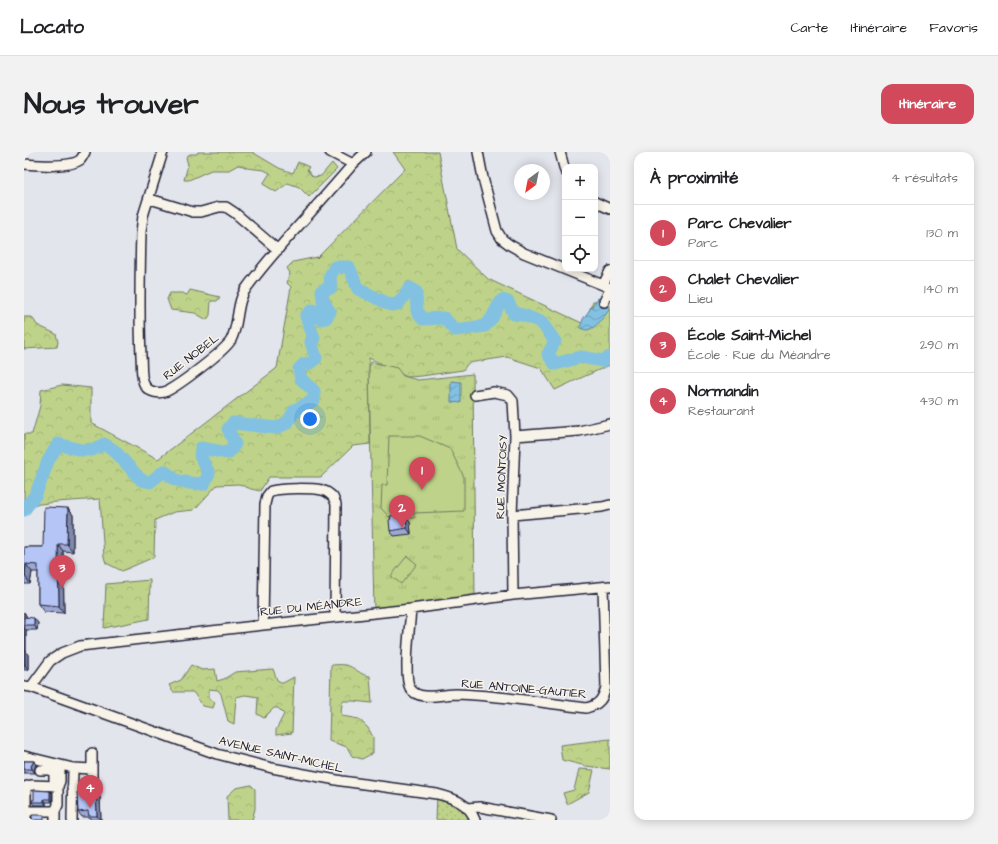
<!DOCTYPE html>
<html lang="fr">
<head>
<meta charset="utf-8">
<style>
	body { margin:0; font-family:"Architects Daughter",sans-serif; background:#f2f2f2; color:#202124 }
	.controls { position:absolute; right:12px; top:12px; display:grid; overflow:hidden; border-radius:8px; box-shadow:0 2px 10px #0003 }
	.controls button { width:36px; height:36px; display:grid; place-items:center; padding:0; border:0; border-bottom:1px solid #e0e0e0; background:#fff; color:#202124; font:20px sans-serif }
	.compass { position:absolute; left:490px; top:12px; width:36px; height:36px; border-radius:50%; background:#fff; box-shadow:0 2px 10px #0003; rotate:212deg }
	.you { position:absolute; left:286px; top:267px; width:14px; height:14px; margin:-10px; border:3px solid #fff; border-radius:50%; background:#1a73e8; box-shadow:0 0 0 6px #1a73e833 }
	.badge { display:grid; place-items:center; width:26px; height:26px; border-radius:50%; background:#d1495b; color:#fff; font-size:13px; font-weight:700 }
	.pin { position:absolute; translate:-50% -33px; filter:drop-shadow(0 1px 2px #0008) }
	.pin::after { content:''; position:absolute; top:21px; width:14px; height:12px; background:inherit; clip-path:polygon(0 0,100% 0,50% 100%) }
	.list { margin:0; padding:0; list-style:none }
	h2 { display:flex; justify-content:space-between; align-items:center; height:52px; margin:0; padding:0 16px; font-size:17px }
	h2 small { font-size:13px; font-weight:400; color:#757577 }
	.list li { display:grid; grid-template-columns:26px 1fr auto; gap:12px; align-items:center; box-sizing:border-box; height:56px; padding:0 16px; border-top:1px solid #e0e0e0 }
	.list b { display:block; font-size:15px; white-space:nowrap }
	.list p { margin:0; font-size:13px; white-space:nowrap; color:#757577 }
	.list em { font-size:13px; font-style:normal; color:#757577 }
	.icon { flex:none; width:22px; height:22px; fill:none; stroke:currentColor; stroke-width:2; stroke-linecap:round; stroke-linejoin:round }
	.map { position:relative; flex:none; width:586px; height:668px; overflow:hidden; border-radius:12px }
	header { display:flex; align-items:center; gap:24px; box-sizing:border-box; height:56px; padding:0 20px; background:#fff; border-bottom:1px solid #e0e0e0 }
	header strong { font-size:19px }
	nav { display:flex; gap:22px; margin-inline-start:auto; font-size:14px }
	.intro { display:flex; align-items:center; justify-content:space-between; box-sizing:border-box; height:96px; padding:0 24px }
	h1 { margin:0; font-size:28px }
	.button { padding:10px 18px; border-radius:12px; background:#d1495b; color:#fff; font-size:14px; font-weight:700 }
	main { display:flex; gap:24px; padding:0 24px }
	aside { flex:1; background:#fff; border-radius:12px; box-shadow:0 2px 10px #0003 }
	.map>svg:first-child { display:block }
	.grass { fill:url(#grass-dots); stroke:#707a62 }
	.forest { fill:url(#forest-crowns); stroke:#707a62 }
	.park { fill:url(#park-tufts); stroke:#707a62 }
	.pitch { fill:#bed389; stroke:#707a62 }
	.water { fill:url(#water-waves); stroke:#5c819f }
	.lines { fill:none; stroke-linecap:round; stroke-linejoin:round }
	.river { stroke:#82c1e2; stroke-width:13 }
	.minor-casing { stroke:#22223b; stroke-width:12 }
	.minor { stroke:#f7f3e8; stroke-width:9 }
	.wall { fill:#9ca9d3; stroke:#22223b }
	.shaded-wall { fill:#7f8aac; stroke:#22223b }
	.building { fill:#b5c5f5; stroke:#22223b }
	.labels { text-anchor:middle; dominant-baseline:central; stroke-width:3; stroke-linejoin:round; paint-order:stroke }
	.street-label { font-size:12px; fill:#22223b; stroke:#f7f3e8 }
</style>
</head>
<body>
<header>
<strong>Locato</strong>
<nav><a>Carte</a><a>Itinéraire</a><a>Favoris</a></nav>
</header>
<div class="intro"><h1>Nous trouver</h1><a class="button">Itinéraire</a></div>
<main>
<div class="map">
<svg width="586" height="668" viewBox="0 0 586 668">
	<defs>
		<pattern id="grass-dots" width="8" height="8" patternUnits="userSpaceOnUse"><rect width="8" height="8" fill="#bed389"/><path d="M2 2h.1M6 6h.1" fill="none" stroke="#a3b577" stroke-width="1.8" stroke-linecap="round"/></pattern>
		<pattern id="forest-crowns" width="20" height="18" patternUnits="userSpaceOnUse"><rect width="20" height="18" fill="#bed389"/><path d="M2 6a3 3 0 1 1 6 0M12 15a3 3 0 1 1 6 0" fill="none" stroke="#a3b577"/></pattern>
		<pattern id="park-tufts" width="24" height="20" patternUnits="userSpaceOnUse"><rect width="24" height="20" fill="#bed389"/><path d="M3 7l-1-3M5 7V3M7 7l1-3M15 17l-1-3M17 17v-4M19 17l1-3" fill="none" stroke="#a3b577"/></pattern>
		<pattern id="water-waves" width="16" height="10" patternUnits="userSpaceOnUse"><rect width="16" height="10" fill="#82c1e2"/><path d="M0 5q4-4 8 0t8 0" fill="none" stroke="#6a9cb8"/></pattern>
	</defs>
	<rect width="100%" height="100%" fill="#e3e5ec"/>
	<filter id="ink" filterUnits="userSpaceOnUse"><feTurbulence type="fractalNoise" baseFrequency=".025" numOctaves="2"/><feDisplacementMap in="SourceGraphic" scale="8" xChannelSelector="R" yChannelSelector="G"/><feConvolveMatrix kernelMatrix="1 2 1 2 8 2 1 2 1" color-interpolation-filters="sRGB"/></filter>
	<g filter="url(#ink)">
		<path class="grass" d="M413,642L422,644L451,668H412Z"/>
		<path class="forest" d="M174,0H228L255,16L269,21L274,10L285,15L283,18L289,25L297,24L308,11L313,17L285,45L275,35L264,31L252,40L239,32L246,21L240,18L223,16L219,14L214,13L205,18H187L165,28H160L164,13L162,5L166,2H173Z
			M369,0H414L433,97L464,127L560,172L569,149L583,148L586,154V213L550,229L531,238L517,216L483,205L444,211L439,218L398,224L383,225L345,206L346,292L329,294L297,325H245L236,339L227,337L215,332L193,333L170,358L150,360L131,368L130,405L98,419L82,411L80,405L76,347L32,350L0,354V282H8L16,254L17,238L38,233L67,236V271L134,307L253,216L267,135L263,131L266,121L263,116L269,110L293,105L292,107L381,17Z
			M166,138L196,145L193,149H187L186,163L183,168L171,161L147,158L143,147L146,141H158L163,143Z
			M0,165H8L13,173L32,182L34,190L33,195L0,197Z
			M126,428L125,467L80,476L82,432Z
			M167,513L178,518L191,517L193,529L200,527L211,520L249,517L253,528L259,531L270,525L268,581L252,583V578L260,562L254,556H250L240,566L233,562L234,545L221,543L212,545L210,572L204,569L197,542L194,538L185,537V546L191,550L189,556L179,554L169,540H149L145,533L157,528Z
			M307,513C311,513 317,512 321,513C330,514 337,524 346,524L348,551L329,549H319L317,558L318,564L335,567L344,576L349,585V601L338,607L328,604L323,595L305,589Z
			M586,587V617L562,614L538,608L536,593Z
			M555,617L570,618L565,640L543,652L539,641L550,638Z
			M227,633L231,637V657L228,668H204L203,644L212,636Z"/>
		<path class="park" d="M347,210L373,216L379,224L394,228L449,222L451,449L350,461L345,215Z"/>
		<path class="pitch" d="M365,284H396L426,297L440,325V359L390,361V366H366L357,356L358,333H363Z
			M383,404L393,412L377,432L367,424Z"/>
		<path class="water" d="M574,146C580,148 581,154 586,157C581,163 572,177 563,178C561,178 558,177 556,176L559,167Z
			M427,229L437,230V251L427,250Z"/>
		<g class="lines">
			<path class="river" d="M0,358L12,342L24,309L34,292L57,298H68L80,292L90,298L117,328L126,330L140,319L152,328L165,331L180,332L185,321L176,304L177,296L204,301L211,292L204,277L209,271L252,276L263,271L271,258L290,248V239L277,227L275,217L280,212L287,211L292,206L287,190L290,186L282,164L288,158L292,159L297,167L302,166L306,160L299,149L298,138L307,136L306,124L311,115H325L334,137L367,153L374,152L386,136L392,140L393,159L399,167L420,166L431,178L461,174L468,166L474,154L478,148L484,150L490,162L499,163L517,170L531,189L524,202L531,212L557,205L579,209L586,205"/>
			<g class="minor-casing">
				<path id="minor" d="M139,0L119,64L117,80C116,121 115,163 117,204C118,213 116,226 121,234C126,241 136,242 143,239C155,233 201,199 207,188C216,171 211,150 224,134C238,115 253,98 269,80C289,58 309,35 329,12L342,0
					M306,0L329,12
					M454,0L459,26L473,79L478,87L486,93L500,101L579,133L586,136
					M536,0L541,19
					M0,12C14,13 45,16 56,8C58,6 60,2 61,0
					M126,47L169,60H177L195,55H202L211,61L254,98
					M571,50L586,57
					M579,133L586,119
					M580,150L586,137
					M451,243L470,240L484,243L489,249L491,284L488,363L489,443
					M491,284L555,279L586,272
					M488,363L578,355L586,353
					M387,457C386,474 379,524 386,536C394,550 419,542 432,542C476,543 519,551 562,556C575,553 579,547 582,535L579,435
					M239,473L241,352L243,344L247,339C258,336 287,336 298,338C302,339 306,342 309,345L312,352L311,465
					M0,534L7,535L193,602L248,616L318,629L413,642C429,646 445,651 451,668
					M7,535L26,509L38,501L56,494L239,473L387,457L489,443L586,434
					M0,604L49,616L68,617
					M16,618H28L30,620V628L32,631
					M0,635L7,633L34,634
					M2,635V668
					M48,636L68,637V601
					M443,656L456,655L527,668
					M0,659H31
					M31,668V659L34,653V634L36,629V613
					M48,668L49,616"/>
			</g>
			<use href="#minor" class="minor"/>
		</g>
		<path class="wall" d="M44,356L49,363V400L39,399L40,461L20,460L14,452V420H8L6,432H0V395H19Z
			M377,365L386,370L387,382L370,384L366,379Z
			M0,460L3,466L14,471L13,478H2V499L4,503V518H0Z
			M0,609H10L12,613L10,618L11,621H0Z
			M26,639L28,641V650H22V653H10L8,650L10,648Z
			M76,645L77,668H67L65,665H58L54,660Z"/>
		<path class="shaded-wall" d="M44,356L49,363V400L43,392Z
			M382,365L386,370L387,382L383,376Z
			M34,392L39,399L40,461L35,454Z
			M2,412L8,420L6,432L1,424Z
			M0,460L3,465V470L0,467Z
			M10,466L14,471L13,478L10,473Z
			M0,475L2,478V499L4,503V518L1,513Z
			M10,609L12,613L10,618L11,621L8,617L7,614Z
			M26,639L28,641V650L26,647Z
			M72,640L76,645L77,668H76L73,664Z
			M20,647L22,650V653L20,650Z"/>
		<path class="building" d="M20,355L44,356L43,392H34L35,454L14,452V413L2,412L1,424H0V395H19Z
			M376,363V365H382L383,376L366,379L365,368L367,367L366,364Z
			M0,465L10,466V473H0Z
			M0,498H1V513H0Z
			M0,609H10L7,614L8,617H0Z
			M10,638L26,639V647H20V650H8V648H10Z
			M53,640H72L73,664H65L64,659L54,660Z
			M8,663H20V668H8Z"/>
	</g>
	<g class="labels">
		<g class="street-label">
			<text transform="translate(167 205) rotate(-38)">RUE NOBEL</text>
			<text transform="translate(478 325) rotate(-88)">RUE MONTOISY</text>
			<text transform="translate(287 455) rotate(-6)">RUE DU MÉANDRE</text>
			<text transform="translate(500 537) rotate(5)">RUE ANTOINE-GAUTIER</text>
			<text transform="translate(257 603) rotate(13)">AVENUE SAINT-MICHEL</text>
		</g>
	</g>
</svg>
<div class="controls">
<button>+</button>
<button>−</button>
<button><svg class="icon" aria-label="locate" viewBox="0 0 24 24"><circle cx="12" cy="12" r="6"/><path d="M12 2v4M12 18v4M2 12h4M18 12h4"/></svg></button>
</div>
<svg class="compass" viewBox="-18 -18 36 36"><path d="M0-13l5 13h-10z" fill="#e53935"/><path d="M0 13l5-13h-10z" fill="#757577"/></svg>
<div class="you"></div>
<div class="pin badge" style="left:398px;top:338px">1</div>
<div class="pin badge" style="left:378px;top:376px">2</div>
<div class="pin badge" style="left:38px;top:436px">3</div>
<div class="pin badge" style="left:66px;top:656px">4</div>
</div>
<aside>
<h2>À proximité<small>4 résultats</small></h2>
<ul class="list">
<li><span class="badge">1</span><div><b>Parc Chevalier</b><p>Parc</p></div><em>130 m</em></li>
<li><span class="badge">2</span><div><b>Chalet Chevalier</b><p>Lieu</p></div><em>140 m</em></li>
<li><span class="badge">3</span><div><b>École Saint-Michel</b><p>École · Rue du Méandre</p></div><em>290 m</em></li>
<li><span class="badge">4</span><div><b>Normandin</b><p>Restaurant</p></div><em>430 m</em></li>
</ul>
</aside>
</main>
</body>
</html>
